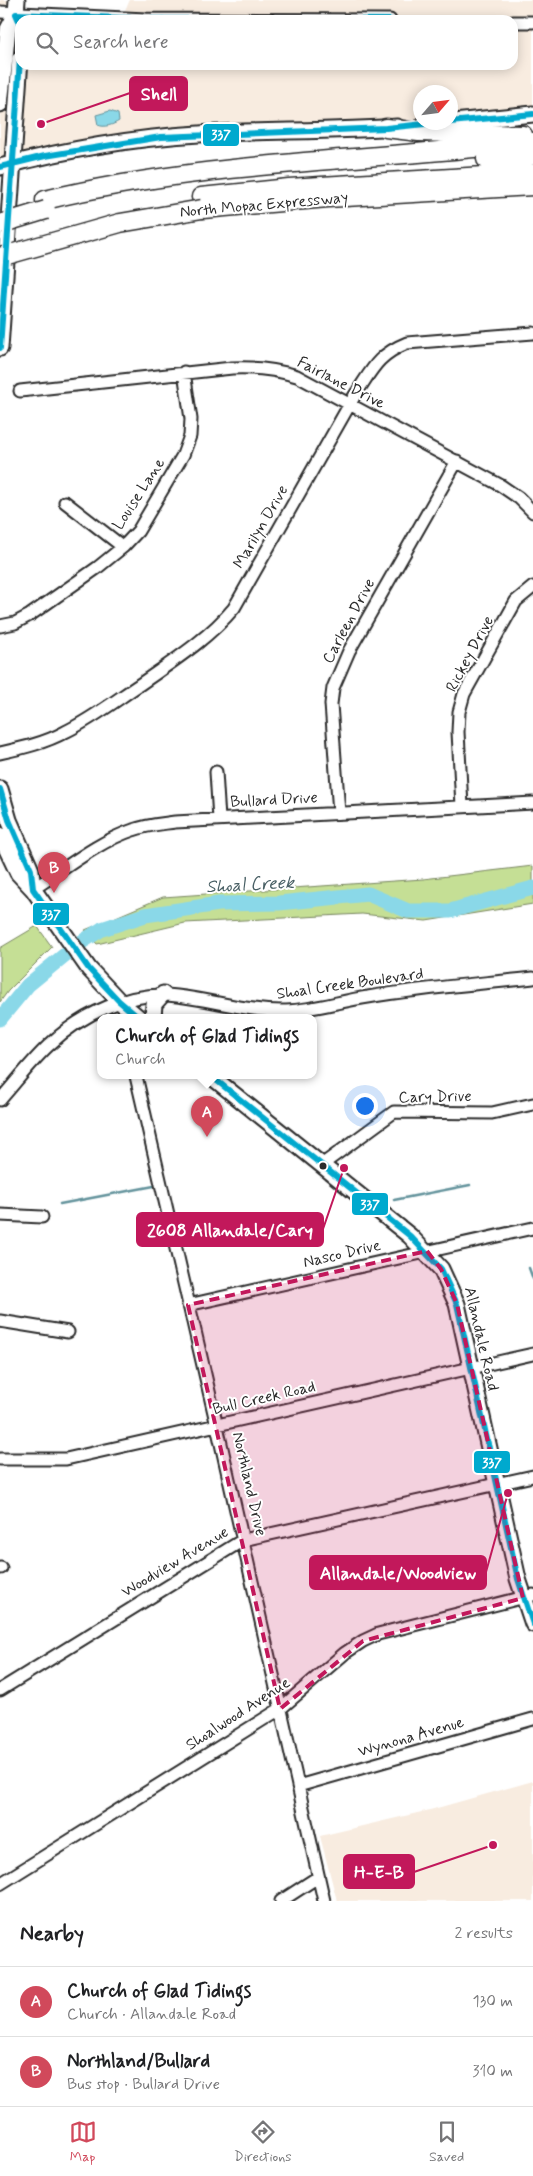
<!DOCTYPE html>
<html lang="en">
<head>
<meta charset="utf-8">
<style>
	body { margin:0; font-family:Mynerve,sans-serif; background:#f2f2f2; color:#202124 }
	.compass { position:absolute; left:413px; top:85px; width:45px; height:45px; border-radius:50%; background:#fff; box-shadow:0 2px 12px #0003; rotate:62deg }
	.you { position:absolute; left:364px; top:1105px; width:18px; height:18px; margin:-12px; border:4px solid #fff; border-radius:50%; background:#1a73e8; box-shadow:0 0 0 8px #1a73e833 }
	.badge { display:grid; place-items:center; width:32px; height:32px; border-radius:50%; background:#d1495b; color:#fff; font-size:16px; font-weight:700 }
	.pin { position:absolute; translate:-50% -41px; filter:drop-shadow(0 1px 2px #0008) }
	.pin::after { content:''; position:absolute; top:26px; width:18px; height:15px; background:inherit; clip-path:polygon(0 0,100% 0,50% 100%) }
	.popup { position:absolute; left:97px; top:1014px; width:220px; height:65px; box-sizing:border-box; display:grid; place-content:center; border-radius:10px; background:#fff; filter:drop-shadow(0 1px 4px #0005); font-size:16px; white-space:nowrap; color:#757577 }
	.popup b { font-size:19px; color:#202124 }
	.popup::after { content:''; position:absolute; left:50%; top:100%; margin-left:-10px; border:10px solid transparent; border-top-color:#fff }
	.list { margin:0; padding:0; list-style:none }
	h2 { display:flex; justify-content:space-between; align-items:center; height:65px; margin:0; padding:0 20px; font-size:21px }
	h2 small { font-size:16px; font-weight:400; color:#757577 }
	.list li { display:grid; grid-template-columns:32px 1fr auto; gap:15px; align-items:center; box-sizing:border-box; height:70px; padding:0 20px; border-top:1px solid #e0e0e0 }
	.list b { display:block; font-size:19px; white-space:nowrap }
	.list p { margin:0; font-size:16px; white-space:nowrap; color:#757577 }
	.list em { font-size:16px; font-style:normal; color:#757577 }
	.icon { flex:none; width:28px; height:28px; fill:none; stroke:currentColor; stroke-width:2; stroke-linecap:round; stroke-linejoin:round }
	.map { position:relative; flex:none; width:533px; height:1901px; overflow:hidden }
	.search { position:absolute; background:#fff; box-shadow:0 2px 12px #0003; left:15px; right:15px; top:15px; height:55px; display:flex; align-items:center; gap:12px; box-sizing:border-box; padding:0 18px; border-radius:15px; color:#757577; font-size:19px }
	.sheet { height:205px; background:#fff }
	nav { display:flex; justify-content:space-around; align-items:center; box-sizing:border-box; height:70px; border-top:1px solid #e0e0e0; background:#fff; font-size:14px; color:#757577 }
	nav a { display:grid; justify-items:center; gap:2px }
	nav .on { color:#d1495b }
	.map>svg:first-child { display:block }
	.built { fill:#f8ece0 }
	.green { fill:#c5df95; stroke:#788560 }
	.water { fill:#8ad8e8; stroke:#64939c }
	.lines { fill:none; stroke-linecap:round; stroke-linejoin:round }
	.stream { stroke:#64939c; stroke-width:2.5 }
	.river { stroke:#8ad8e8; stroke-width:15 }
	.minor-casing { stroke:#2b2b2b; stroke-width:15 }
	.major-casing { stroke:#2b2b2b; stroke-width:19 }
	.highway-casing { stroke:#2b2b2b; stroke-width:21 }
	.minor { stroke:#fff; stroke-width:11 }
	.major { stroke:#fff; stroke-width:15 }
	.highway { stroke:#fff; stroke-width:18 }
	.highway-bridge-casing { stroke:#2b2b2b; stroke-width:21; stroke-linecap:butt }
	.highway-bridge { stroke:#fff; stroke-width:18 }
	.bus-1-casing { stroke:#fff; stroke-width:10 }
	.bus-1 { stroke:#00a9ce; stroke-width:6 }
	.marked { fill:#c2185b; fill-opacity:0.2; stroke:#c2185b; stroke-width:4; stroke-dasharray:10 6; stroke-linejoin:round }
	.bus-dot { fill:#2b2b2b; stroke:#fff; stroke-width:2 }
	.labels { text-anchor:middle; dominant-baseline:central; stroke-width:4; stroke-linejoin:round; paint-order:stroke }
	.street-label { font-size:16px; fill:#2b2b2b; stroke:#fff }
	.water-label { font-size:18px; font-style:italic; fill:#485f64; stroke:#fff }
	.leader { fill:none; stroke:#c2185b; stroke-width:2 }
	.callout-dot { fill:#c2185b; stroke:#fff; stroke-width:2 }
	.callout { fill:#c2185b; stroke:#c2185b; stroke-width:2 }
	.callout-label { font-size:18px; text-anchor:middle; font-weight:bold; fill:#fff }
	.line-badge { stroke:#fff; stroke-width:2 }
	.badge-label { font-size:14px; text-anchor:middle; font-weight:bold; fill:#fff }
</style>
</head>
<body>
<div class="map">
<svg width="533" height="1901" viewBox="0 0 533 1901">
	<rect width="100%" height="100%" fill="#fff"/>
	<filter id="ink" filterUnits="userSpaceOnUse"><feTurbulence type="fractalNoise" baseFrequency=".02" numOctaves="2"/><feDisplacementMap in="SourceGraphic" scale="10" xChannelSelector="R" yChannelSelector="G"/><feConvolveMatrix kernelMatrix="1 2 1 2 8 2 1 2 1" color-interpolation-filters="sRGB"/></filter>
	<g filter="url(#ink)">
		<path class="built" d="M0,0H10L8,15L74,20H20V65H513V20H120L130,0H533V110L451,118L450,92H420V120L237,127L0,162Z
			M533,1781V1901H337L320,1836L430,1810Z"/>
		<path class="green" d="M533,866V904L426,921L362,914L185,923L97,944L85,930L163,897L423,879Z
			M37,926L52,947L8,991L0,1002V948Z"/>
		<path class="water" d="M110,111L118,114L119,121C113,125 104,128 98,125L96,115Z"/>
		<g class="lines">
			<path class="stream" d="M394,1200L470,1185
				M60,1204L154,1186
				M529,1268L533,1279"/>
			<path class="river" d="M0,1019L28,985L77,945L102,929L145,915L219,904L279,903L368,894L408,911H450L533,888"/>
			<g class="minor-casing">
				<path id="minor" d="M0,12L146,19L390,20
					M513,22H533
					M20,391L232,368C255,367 275,369 297,376L500,485L519,498L533,512
					M65,502L123,547
					M0,626L15,623L30,615L97,568L123,547L138,531L183,455L190,436L191,419L184,372
					M0,753C22,748 45,743 65,732C92,719 115,701 139,685C173,661 207,640 234,608L355,395C372,370 377,355 407,343L533,333
					M216,772L219,819
					M462,806L458,732L459,712L464,694L516,601L533,587
					M339,813L331,704L333,688L349,651L457,461
					M33,889C65,869 97,842 133,830C146,825 161,824 175,822L533,803
					M136,1076L217,1426L324,1901
					M0,1100C16,1082 30,1063 48,1046C81,1014 131,990 177,996C213,1000 249,1012 286,1011C314,1010 340,1001 368,997C422,988 478,984 533,978
					M323,1164L394,1112L492,1113L533,1104
					M0,1215L42,1217
					M188,1305L533,1228
					M0,1321L68,1332
					M0,1459H66L533,1354
					M0,1568H1
					M0,1690L243,1540L533,1476
					M298,1786L533,1719
					M0,1884L280,1709L345,1653L363,1641L378,1634L533,1595
					M281,1901L318,1877"/>
			</g>
			<g class="major-casing">
				<path id="major" d="M0,104L8,29L16,14L17,0
					M423,125L533,114
					M0,167C64,150 133,138 199,134C265,130 331,132 397,127
					M0,348L20,59
					M0,789L9,820L31,870L33,889
					M0,835L18,873L33,889L89,969L119,1001L139,1018
					M153,1018L154,1004L163,994
					M211,1076L410,1236L441,1269L457,1304L518,1579L533,1624"/>
			</g>
			<g class="highway-casing">
				<path id="highway" d="M386,128L419,132L523,135
					M486,159L533,155
					M201,197L289,188L533,173
					M45,200C205,161 370,161 533,142
					M203,209L328,198L533,186"/>
			</g>
			<use href="#minor" class="minor"/>
			<use href="#major" class="major"/>
			<use href="#highway" class="highway"/>
			<g class="highway-bridge-casing">
				<path id="highway-bridge" d="M0,224L46,210
					M0,257L120,223L202,209"/>
			</g>
			<use href="#highway-bridge" class="highway-bridge"/>
			<g class="bus-1-casing">
				<path id="bus-1" d="M20,23L16,14L146,19L390,20
					M450,122L533,114
					M0,167L45,156L161,137L386,128L444,122
					M0,348L20,59
					M0,789L9,820L31,870L33,889L89,969L119,1001L139,1018
					M211,1076L410,1236L441,1269L457,1304L518,1579L533,1624"/>
			</g>
			<use href="#bus-1" class="bus-1"/>
		</g>
	</g>
	<path class="marked" d="M427,1251L441,1269L457,1304L523,1598L363,1641L280,1709L188,1305Z"/>
	<circle class="bus-dot" cx="323" cy="1166" r="4.5"/>
	<g class="labels">
		<g class="street-label">
			<text transform="translate(264 205) rotate(-5)">North Mopac Expressway</text>
			<text transform="translate(341 383) rotate(27)">Fairlane Drive</text>
			<text transform="translate(139 494) rotate(-57)">Louise Lane</text>
			<text transform="translate(261 527) rotate(-60)">Marilyn Drive</text>
			<text transform="translate(349 621) rotate(-62)">Carleen Drive</text>
			<text transform="translate(470 654) rotate(-62)">Rickey Drive</text>
			<text transform="translate(274 800) rotate(-3)">Bullard Drive</text>
			<text transform="translate(350 984) rotate(-8)">Shoal Creek Boulevard</text>
			<text transform="translate(435 1097) rotate(-1)">Cary Drive</text>
			<text transform="translate(342 1254) rotate(-13)">Nasco Drive</text>
			<text transform="translate(481 1339) rotate(77)">Allandale Road</text>
			<text transform="translate(264 1398) rotate(-13)">Bull Creek Road</text>
			<text transform="translate(249 1484) rotate(77)">Northland Drive</text>
			<text transform="translate(175 1562) rotate(-31)">Woodview Avenue</text>
			<text transform="translate(238 1714) rotate(-33)">Shoalwood Avenue</text>
			<text transform="translate(411 1737) rotate(-16)">Wynona Avenue</text>
		</g>
		<g class="water-label">
			<text transform="translate(250 885) rotate(-3)">Shoal Creek</text>
		</g>
	</g>
	<path class="leader" d="M41 124L130 93M344 1168L323 1229M508 1493L486 1572M493 1845L414 1872"/>
	<g class="callout-dot">
		<circle cx="41" cy="124" r="5"/>
		<circle cx="344" cy="1168" r="5"/>
		<circle cx="508" cy="1493" r="5"/>
		<circle cx="493" cy="1845" r="5"/>
	</g>
	<g class="callout">
		<rect x="130" y="77" width="57" height="33" rx="5"/>
		<rect x="137" y="1213" width="186" height="33" rx="5"/>
		<rect x="310" y="1556" width="176" height="33" rx="5"/>
		<rect x="344" y="1855" width="70" height="33" rx="5"/>
	</g>
	<g class="callout-label">
		<text x="159" y="100">Shell</text>
		<text x="230" y="1236">2608 Allandale/Cary</text>
		<text x="398" y="1579">Allandale/Woodview</text>
		<text x="379" y="1878">H-E-B</text>
	</g>
	<g class="line-badge">
		<rect x="202" y="123" width="38" height="24" rx="5" fill="#00a9ce"/>
		<rect x="32" y="902" width="38" height="24" rx="5" fill="#00a9ce"/>
		<rect x="351" y="1192" width="38" height="24" rx="5" fill="#00a9ce"/>
		<rect x="473" y="1450" width="38" height="24" rx="5" fill="#00a9ce"/>
	</g>
	<g class="badge-label">
		<text x="221" y="139">337</text>
		<text x="51" y="919">337</text>
		<text x="370" y="1209">337</text>
		<text x="492" y="1467">337</text>
	</g>
</svg>
<svg class="compass" viewBox="-18 -18 36 36"><path d="M0-13l5 13h-10z" fill="#e53935"/><path d="M0 13l5-13h-10z" fill="#757577"/></svg>
<div class="you"></div>
<div class="pin badge" style="left:207px;top:1137px">A</div>
<div class="popup"><b>Church of Glad Tidings</b>Church</div>
<div class="pin badge" style="left:54px;top:893px">B</div>
<div class="search"><svg class="icon" aria-label="search" viewBox="0 0 24 24"><circle cx="10" cy="10" r="6"/><path d="M15 15l6 6"/></svg>Search here</div>
</div>
<section class="sheet">
<h2>Nearby<small>2 results</small></h2>
<ul class="list">
<li><span class="badge">A</span><div><b>Church of Glad Tidings</b><p>Church · Allandale Road</p></div><em>130 m</em></li>
<li><span class="badge">B</span><div><b>Northland/Bullard</b><p>Bus stop · Bullard Drive</p></div><em>310 m</em></li>
</ul>
</section>
<nav>
<a class="on"><svg class="icon" aria-label="map" viewBox="0 0 24 24"><path d="M3 6l6-2 6 2 6-2v14l-6 2-6-2-6 2zM9 4v14M15 6v14"/></svg>Map</a>
<a><svg class="icon" aria-label="directions" viewBox="0 0 24 24"><path d="M12 3l9 9-9 9-9-9zM9 14v-3h6M13 9l2 2-2 2"/></svg>Directions</a>
<a><svg class="icon" aria-label="saved" viewBox="0 0 24 24"><path d="M7 4h10v16l-5-4-5 4z"/></svg>Saved</a>
</nav>
</body>
</html>
